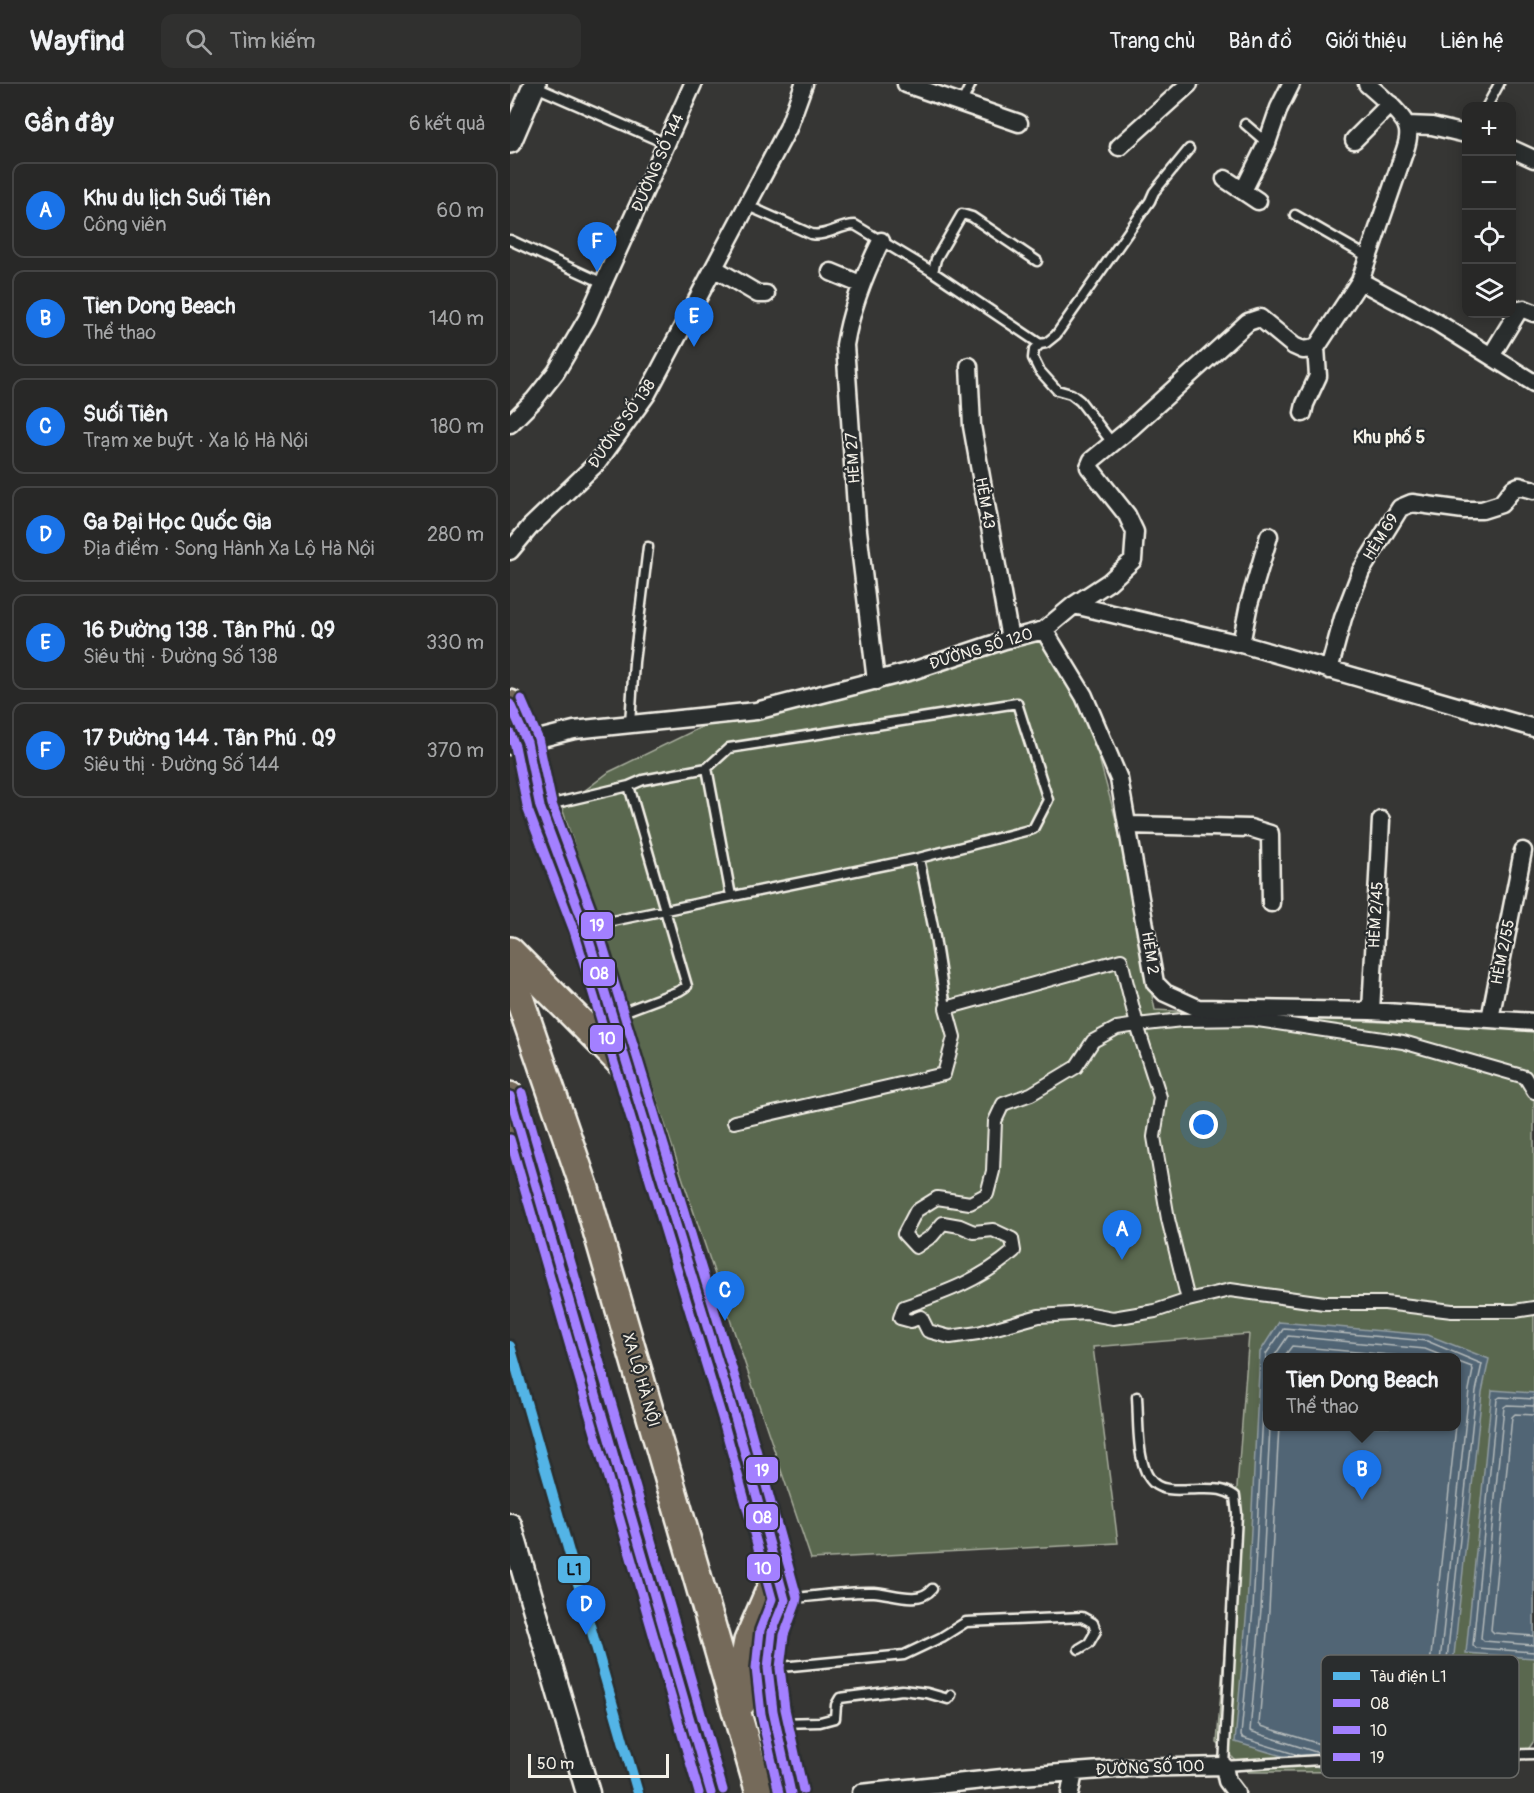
<!DOCTYPE html>
<html lang="vi">
<head>
<meta charset="utf-8">
<style>
	body { margin:0; font-family:Pangolin,sans-serif; background:#30302f; color:#f1f3f6 }
	.controls { position:absolute; right:18px; top:18px; display:grid; overflow:hidden; border-radius:12px; box-shadow:0 3px 15px #0003 }
	.controls button { width:54px; height:54px; display:grid; place-items:center; padding:0; border:0; border-bottom:2px solid #444; background:#282827; color:#f1f3f6; font:30px sans-serif }
	.scale { position:absolute; left:18px; bottom:15px; width:141px; box-sizing:border-box; padding-left:6px; border:3px solid #f4f1e8; border-top:0; font-size:16px; line-height:21px; white-space:nowrap; color:#f4f1e8; -webkit-text-stroke:4px #2a2d2e; paint-order:stroke }
	.you { position:absolute; left:694px; top:1041px; width:21px; height:21px; margin:-15px; border:4px solid #fff; border-radius:50%; background:#1a73e8; box-shadow:0 0 0 9px #1a73e833 }
	.badge { display:grid; place-items:center; width:39px; height:39px; border-radius:50%; background:#1a73e8; color:#fff; font-size:20px; font-weight:700 }
	.pin { position:absolute; translate:-50% -50px; filter:drop-shadow(0 2px 3px #0008) }
	.pin::after { content:''; position:absolute; top:32px; width:21px; height:18px; background:inherit; clip-path:polygon(0 0,100% 0,50% 100%) }
	.popup { position:absolute; left:753px; top:1269px; width:198px; height:78px; box-sizing:border-box; display:grid; place-content:center; border-radius:12px; background:#282827; filter:drop-shadow(0 2px 4px #0005); font-size:20px; white-space:nowrap; color:#a5a6a7 }
	.popup b { font-size:22px; color:#f1f3f6 }
	.popup::after { content:''; position:absolute; left:50%; top:100%; margin-left:-12px; border:12px solid transparent; border-top-color:#282827 }
	.list { margin:0; padding:0; list-style:none }
	h2 { display:flex; justify-content:space-between; align-items:center; height:78px; margin:0; padding:0 24px; font-size:26px }
	h2 small { font-size:20px; font-weight:400; color:#a5a6a7 }
	.list li { display:grid; grid-template-columns:39px 1fr auto; gap:18px; align-items:center; box-sizing:border-box; height:96px; margin:0 12px 12px; padding:0 12px; border:2px solid #444; border-radius:12px }
	.list b { display:block; font-size:22px; white-space:nowrap }
	.list p { margin:0; font-size:20px; white-space:nowrap; color:#a5a6a7 }
	.list em { font-size:20px; font-style:normal; color:#a5a6a7 }
	.icon { flex:none; width:33px; height:33px; fill:none; stroke:currentColor; stroke-width:2; stroke-linecap:round; stroke-linejoin:round }
	.map { position:relative; flex:none; width:1024px; height:1709px; overflow:hidden }
	header { display:flex; align-items:center; gap:36px; box-sizing:border-box; height:84px; padding:0 30px; background:#282827; border-bottom:2px solid #444 }
	header strong { font-size:28px }
	nav { display:flex; gap:33px; margin-inline-start:auto; font-size:21px }
	.search { width:420px; height:54px; background:#30302f; display:flex; align-items:center; gap:15px; box-sizing:border-box; padding:0 21px; border-radius:12px; color:#a5a6a7; font-size:22px }
	main { display:flex }
	aside { flex:1; background:#282827 }
	.map>svg:first-child { display:block }
	.green { fill:#5a6850; stroke:#a7ac9c; stroke-width:1.5; fill-rule:evenodd }
	.water { fill:#516574; stroke:#929da2; stroke-width:1.5; fill-rule:evenodd }
	.lines { fill:none; stroke-linecap:round; stroke-linejoin:round }
	.shore { stroke:#b3b9ba; stroke-width:1.5 }
	.service-casing { stroke:#f4f1e8; stroke-width:13 }
	.pedestrian-casing { stroke:#f4f1e8; stroke-width:16 }
	.minor-casing { stroke:#f4f1e8; stroke-width:21 }
	.tertiary-casing { stroke:#f4f1e8; stroke-width:26 }
	.secondary-casing { stroke:#f4f1e8; stroke-width:27 }
	.trunk-casing { stroke:#f4f1e8; stroke-width:32 }
	.service { stroke:#2a2d2e; stroke-width:8 }
	.pedestrian { stroke:#2a2d2e; stroke-width:12 }
	.minor { stroke:#2a2d2e; stroke-width:16 }
	.tertiary { stroke:#2a2d2e; stroke-width:21 }
	.secondary { stroke:#2a2d2e; stroke-width:22 }
	.trunk { stroke:#746a5a; stroke-width:27 }
	.bus-1-casing { stroke:#2a2d2e; stroke-width:14 }
	.bus-2-casing { stroke:#2a2d2e; stroke-width:14 }
	.bus-3-casing { stroke:#2a2d2e; stroke-width:14 }
	.bus-1 { stroke:#a380ff; stroke-width:9 }
	.bus-2 { stroke:#a380ff; stroke-width:9 }
	.bus-3 { stroke:#a380ff; stroke-width:9 }
	.metro-1-casing { stroke:#2a2d2e; stroke-width:15 }
	.metro-1 { stroke:#53b4e6; stroke-width:10 }
	.labels { text-anchor:middle; dominant-baseline:central; stroke-width:4.5; stroke-linejoin:round; paint-order:stroke }
	.street-label { font-size:16px; fill:#f4f1e8; stroke:#2a2d2e }
	.neighbourhood-label { font-size:18px; font-weight:bold; fill:#f4f1e8; stroke:#2a2d2e }
	.key { fill:#2a2d2e; stroke:#676866; stroke-width:1.5 }
	.key-label { font-size:16px; fill:#f4f1e8 }
	.line-badge { stroke:#2a2d2e; stroke-width:2 }
	.badge-label { font-size:16px; text-anchor:middle; font-weight:bold; fill:#fff }
	.pale-badge-label { font-size:16px; text-anchor:middle; font-weight:bold; fill:#111 }
</style>
</head>
<body>
<header>
<strong>Wayfind</strong>
<div class="search"><svg class="icon" aria-label="search" viewBox="0 0 24 24"><circle cx="10" cy="10" r="6"/><path d="M15 15l6 6"/></svg>Tìm kiếm</div>
<nav><a>Trang chủ</a><a>Bản đồ</a><a>Giới thiệu</a><a>Liên hệ</a></nav>
</header>
<main>
<aside>
<h2>Gần đây<small>6 kết quả</small></h2>
<ul class="list">
<li><span class="badge">A</span><div><b>Khu du lịch Suối Tiên</b><p>Công viên</p></div><em>60 m</em></li>
<li><span class="badge">B</span><div><b>Tien Dong Beach</b><p>Thể thao</p></div><em>140 m</em></li>
<li><span class="badge">C</span><div><b>Suối Tiên</b><p>Trạm xe buýt · Xa lộ Hà Nội</p></div><em>180 m</em></li>
<li><span class="badge">D</span><div><b>Ga Đại Học Quốc Gia</b><p>Địa điểm · Song Hành Xa Lộ Hà Nội</p></div><em>280 m</em></li>
<li><span class="badge">E</span><div><b>16 Đường 138 . Tân Phú . Q9</b><p>Siêu thị · Đường Số 138</p></div><em>330 m</em></li>
<li><span class="badge">F</span><div><b>17 Đường 144 . Tân Phú . Q9</b><p>Siêu thị · Đường Số 144</p></div><em>370 m</em></li>
</ul>
</aside>
<div class="map">
<svg width="1024" height="1709" viewBox="0 0 1024 1709">
	<rect width="100%" height="100%" fill="#363634"/>
	<filter id="ink" filterUnits="userSpaceOnUse"><feTurbulence type="fractalNoise" baseFrequency=".0167" numOctaves="2"/><feDisplacementMap in="SourceGraphic" scale="12" xChannelSelector="R" yChannelSelector="G"/><feConvolveMatrix kernelMatrix="1 2 1 2 8 2 1 2 1" color-interpolation-filters="sRGB"/></filter>
	<g filter="url(#ink)">
		<path class="green" d="M529,551L571,608L606,736L645,926L1024,946V1657L1003,1687L738,1688L707,1659L739,1250L583,1263L608,1459L301,1475L175,1102L52,724L99,688L216,631ZM758,1274H946V1342H758Z"/>
		<path class="water" d="M769,1238L918,1251L979,1275L972,1308L935,1656L812,1684L725,1658L737,1524L750,1268ZM758,1274H946V1342H758Z
			M982,1306L1024,1309V1574L956,1569Z"/>
		<g class="lines">
			<path class="shore" d="M763,1274L778,1252L915,1265L938,1274
				M773,1274L782,1262L912,1274
				M1024,1315L990,1313L987,1315L963,1561L966,1564L1024,1568
				M1024,1322L997,1321L994,1323L971,1554L974,1557L1024,1561
				M1024,1331L1005,1330L1002,1333L981,1546L984,1549L1024,1552
				M760,1342L751,1525L740,1647L812,1670L921,1645L923,1643L959,1306L963,1286L962,1283L946,1277
				M769,1342L759,1526L749,1640L751,1642L813,1661L914,1636L946,1342
				M791,1672L733,1654L731,1651L743,1525L756,1270L774,1244L917,1257L972,1280L966,1307L929,1649L854,1668"/>
			<g class="service-casing">
				<path id="service" d="M26,3L157,60
					M452,18L461,0
					M977,22L989,0
					M735,40L757,59
					M238,122L301,150C317,153 329,141 345,141L423,188L426,175L452,130L462,133L527,177
					M785,131L858,173
					M0,156L93,199
					M423,188L530,260L536,259L546,251L640,117L644,108L679,65
					M530,260L524,266L523,274L529,286L547,306L561,310L570,317L603,360
					M120,640L124,578L138,463
					M197,684L221,812
					M34,722L119,702
					M409,774L424,847L436,924
					M78,842L409,774L523,745L538,716L507,619L219,664L197,684L133,696L119,702L177,902L169,907L105,931
					M627,1313C629,1336 625,1390 648,1402C659,1408 677,1405 689,1405C704,1405 713,1404 725,1412L727,1430L714,1682L843,1674L1024,1670
					M278,1515C307,1512 335,1507 364,1508C382,1509 409,1521 422,1505
					M261,1584L394,1571L432,1553L456,1538L572,1533L583,1539L586,1547L579,1559L569,1565
					M269,1639L310,1638L325,1634L326,1621L330,1614L392,1606L417,1609L438,1615L441,1611"/>
			</g>
			<g class="pedestrian-casing">
				<path id="pedestrian" d="M224,1038L434,990L444,953L436,924L611,876L627,941L672,936L741,935L893,958L1015,993L1024,1008
					M678,1216L658,1135L644,1053L650,1013L627,941L607,944L583,957L566,983L521,1010L493,1020L485,1037L483,1087L477,1110L460,1119L427,1114L406,1127L394,1150L406,1163L422,1152L433,1139L450,1142L464,1148L483,1146L502,1155L504,1167C471,1196 434,1209 394,1223L390,1234L401,1237L411,1233L418,1247L440,1253L468,1249L529,1232L576,1229L603,1234L645,1227L678,1216L720,1206L814,1219H875L942,1227H1005L1024,1224"/>
			</g>
			<g class="minor-casing">
				<path id="minor" d="M396,0L509,39
					M897,41L922,42L956,50
					M844,56L880,20
					M609,63L679,0
					M1002,65L1024,75
					M715,95L733,107L757,59L769,24L781,0
					M733,107L748,117
					M204,184L248,210H256
					M321,188L350,200
					M850,197L928,239L1024,299
					M981,272L1009,226L1014,225L1024,229
					M459,282L462,342L500,555
					M793,329L795,320L808,292L806,264
					M0,340L24,316L46,288L77,235L183,0
					M0,467L20,443L88,378L137,310L278,44L294,0
					M564,521L731,560L1024,644
					M534,546L574,612L609,695L645,899L655,909L688,924L861,927L1024,938
					M731,560L739,520L759,452
					M819,586L833,534L851,487L890,424L902,419L954,426H972L991,420L1003,405L1009,402L1024,406
					M366,597L347,438L335,261C341,224 354,191 371,157
					M0,662L64,646L246,627L402,587L495,556L534,546L564,521L599,498L623,476L625,448L617,431L579,383L582,376L621,344L738,238L750,234L784,262L793,266L806,264L850,197L895,66C897,60 899,53 898,47C897,33 867,9 857,0
					M619,741L740,744L760,750L761,819
					M861,927L871,736
					M980,935L1013,767
					M351,1709L511,1692L618,1684L714,1682L717,1697L726,1709
					M560,1709L564,1688"/>
			</g>
			<g class="tertiary-casing">
				<path id="tertiary" d="M0,58L25,0"/>
			</g>
			<g class="secondary-casing">
				<path id="secondary" d="M0,1441L78,1709"/>
			</g>
			<g class="trunk-casing">
				<path id="trunk" d="M0,620L17,658L30,723L75,843L226,1337L275,1516L262,1548L258,1584L263,1627L281,1709
					M0,867L115,983
					M0,887L75,1105L250,1709
					M0,1012L201,1709
					M232,1618L231,1593L238,1557L260,1506"/>
			</g>
			<use href="#service" class="service"/>
			<use href="#pedestrian" class="pedestrian"/>
			<use href="#minor" class="minor"/>
			<use href="#tertiary" class="tertiary"/>
			<use href="#secondary" class="secondary"/>
			<use href="#trunk" class="trunk"/>
			<g class="bus-1-casing">
				<path id="bus-1" d="M0,620L17,658L30,723L75,843L226,1337L275,1516L262,1548L258,1584L263,1627L281,1709
					M0,1012L201,1709"/>
			</g>
			<g class="bus-2-casing">
				<path id="bus-2" d="M0,649L5,662L18,726L64,847L214,1340L262,1515L250,1546L246,1584L251,1630L269,1709
					M0,1055L189,1709"/>
			</g>
			<g class="bus-3-casing">
				<path id="bus-3" d="M11,615L28,654L42,720L86,839L237,1333L287,1513L286,1519L274,1551L270,1584L275,1625L293,1706
					M12,1009L213,1706"/>
			</g>
			<use href="#bus-1" class="bus-1"/>
			<use href="#bus-2" class="bus-2"/>
			<use href="#bus-3" class="bus-3"/>
			<g class="metro-1-casing">
				<path id="metro-1" d="M0,1262L128,1709"/>
			</g>
			<use href="#metro-1" class="metro-1"/>
		</g>
	</g>
	<g class="labels">
		<g class="street-label">
			<text transform="translate(148 79) rotate(-66)">ĐƯỜNG SỐ 144</text>
			<text transform="translate(112 340) rotate(-55)">ĐƯỜNG SỐ 138</text>
			<text transform="translate(343 374) rotate(-94)">HẺM 27</text>
			<text transform="translate(475 419) rotate(80)">HẺM 43</text>
			<text transform="translate(871 453) rotate(-58)">HẺM 69</text>
			<text transform="translate(471 565) rotate(-17)">ĐƯỜNG SỐ 120</text>
			<text transform="translate(866 831) rotate(-87)">HẺM 2/45</text>
			<text transform="translate(993 868) rotate(-79)">HẺM 2/55</text>
			<text transform="translate(640 869) rotate(81)">HẺM 2</text>
			<text transform="translate(131 1296) rotate(74)">XA LỘ HÀ NỘI</text>
			<text transform="translate(640 1684) rotate(-2)">ĐƯỜNG SỐ 100</text>
		</g>
		<g class="neighbourhood-label">
			<text x="879" y="353">Khu phố 5</text>
		</g>
	</g>
	<rect x="811" y="1571" width="198" height="123" rx="9" class="key"/>
	<rect x="823" y="1588" width="27" height="8" fill="#53b4e6"/>
	<rect x="823" y="1615" width="27" height="8" fill="#a380ff"/>
	<rect x="823" y="1642" width="27" height="8" fill="#a380ff"/>
	<rect x="823" y="1669" width="27" height="8" fill="#a380ff"/>
	<g class="key-label">
		<text x="860" y="1598">Tàu điện L1</text>
		<text x="860" y="1625">08</text>
		<text x="860" y="1652">10</text>
		<text x="860" y="1679">19</text>
	</g>
	<g class="line-badge">
		<rect x="70" y="827" width="34" height="29" rx="6" fill="#a380ff"/>
		<rect x="72" y="874" width="34" height="29" rx="6" fill="#a380ff"/>
		<rect x="79" y="940" width="35" height="29" rx="6" fill="#a380ff"/>
		<rect x="235" y="1372" width="34" height="28" rx="6" fill="#a380ff"/>
		<rect x="235" y="1419" width="34" height="28" rx="6" fill="#a380ff"/>
		<rect x="236" y="1469" width="35" height="29" rx="6" fill="#a380ff"/>
		<rect x="47" y="1471" width="34" height="29" rx="6" fill="#53b4e6"/>
	</g>
	<g class="badge-label">
		<text x="87" y="847">19</text>
		<text x="89" y="895">08</text>
		<text x="97" y="960">10</text>
		<text x="252" y="1392">19</text>
		<text x="252" y="1439">08</text>
		<text x="253" y="1490">10</text>
	</g>
	<g class="pale-badge-label">
		<text x="64" y="1491">L1</text>
	</g>
</svg>
<div class="controls">
<button>+</button>
<button>−</button>
<button><svg class="icon" aria-label="locate" viewBox="0 0 24 24"><circle cx="12" cy="12" r="6"/><path d="M12 2v4M12 18v4M2 12h4M18 12h4"/></svg></button>
<button><svg class="icon" aria-label="layers" viewBox="0 0 24 24"><path d="M12 4l9 5-9 5-9-5zM3 14l9 5 9-5"/></svg></button>
</div>
<div class="scale">50 m</div>
<div class="you"></div>
<div class="pin badge" style="left:612px;top:1176px">A</div>
<div class="pin badge" style="left:852px;top:1416px">B</div>
<div class="popup"><b>Tien Dong Beach</b>Thể thao</div>
<div class="pin badge" style="left:215px;top:1237px">C</div>
<div class="pin badge" style="left:76px;top:1551px">D</div>
<div class="pin badge" style="left:184px;top:263px">E</div>
<div class="pin badge" style="left:87px;top:188px">F</div>
</div>
</main>
</body>
</html>
